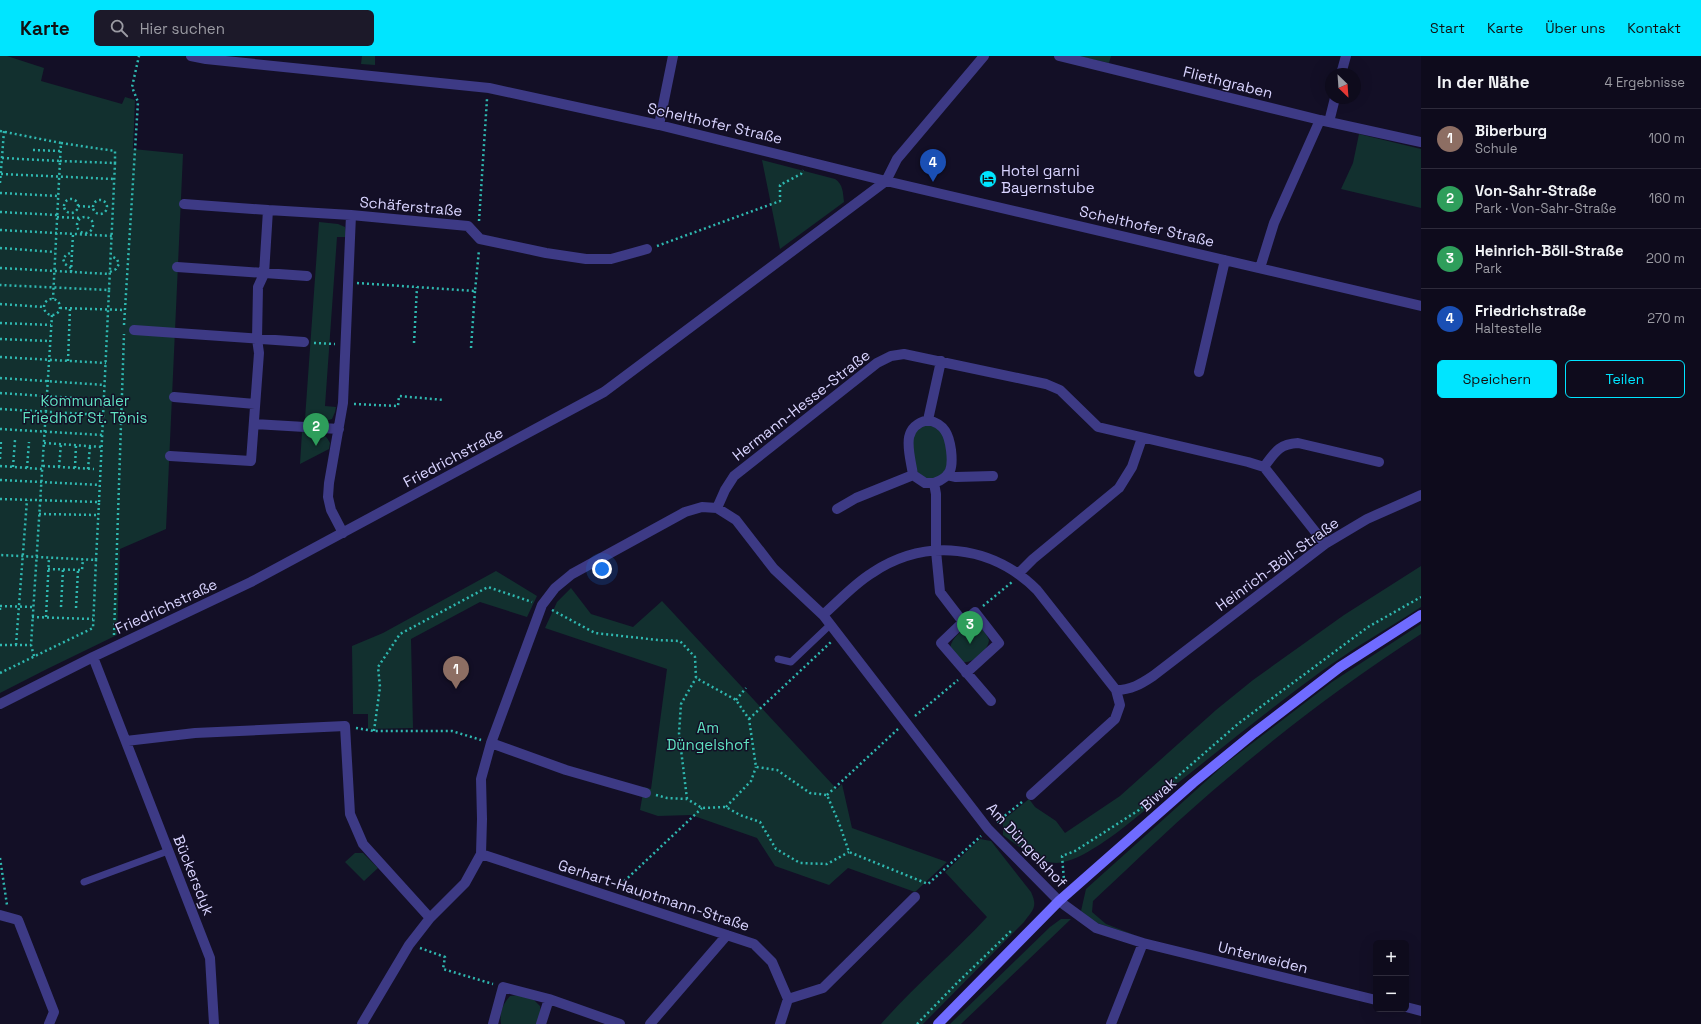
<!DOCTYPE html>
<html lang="de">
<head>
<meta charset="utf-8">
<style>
	body { margin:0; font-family:"Space Grotesk",sans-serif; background:#1c1929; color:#f1f3f6 }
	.controls { position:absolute; right:12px; bottom:12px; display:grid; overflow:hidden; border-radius:6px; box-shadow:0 4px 16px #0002 }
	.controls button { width:36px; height:36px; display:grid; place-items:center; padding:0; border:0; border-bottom:1px solid #2e2b3b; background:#0e0b1c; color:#f1f3f6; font:20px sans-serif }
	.compass { position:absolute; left:1325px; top:12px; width:36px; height:36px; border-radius:50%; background:#0e0b1c; box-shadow:0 4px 16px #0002; rotate:155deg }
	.you { position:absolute; left:602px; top:513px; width:14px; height:14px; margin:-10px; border:3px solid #fff; border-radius:50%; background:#1a73e8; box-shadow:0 0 0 6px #1a73e833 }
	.badge { display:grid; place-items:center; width:26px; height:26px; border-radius:50%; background:#00e5ff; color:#fff; font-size:13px; font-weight:700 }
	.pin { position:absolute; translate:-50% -33px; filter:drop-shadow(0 1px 2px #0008) }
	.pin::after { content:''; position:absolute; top:21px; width:14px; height:12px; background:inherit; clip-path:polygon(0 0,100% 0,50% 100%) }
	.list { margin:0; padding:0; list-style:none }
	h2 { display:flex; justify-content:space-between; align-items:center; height:52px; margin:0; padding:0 16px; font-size:17px }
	h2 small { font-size:13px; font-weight:400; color:#9b9ba3 }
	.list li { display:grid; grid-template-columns:26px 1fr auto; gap:12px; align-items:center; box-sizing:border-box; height:60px; padding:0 16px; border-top:1px solid #2e2b3b }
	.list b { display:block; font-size:15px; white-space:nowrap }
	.list p { margin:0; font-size:13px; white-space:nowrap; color:#9b9ba3 }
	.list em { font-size:13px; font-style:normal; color:#9b9ba3 }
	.actions { display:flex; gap:8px; padding:12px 16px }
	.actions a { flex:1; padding:9px 0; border:1px solid #00e5ff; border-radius:6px; text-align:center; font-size:14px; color:#00e5ff }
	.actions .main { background:#00e5ff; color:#111 }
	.icon { flex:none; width:22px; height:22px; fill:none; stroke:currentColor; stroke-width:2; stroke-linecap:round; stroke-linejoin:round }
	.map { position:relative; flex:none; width:1421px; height:968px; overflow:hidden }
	header { display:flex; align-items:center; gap:24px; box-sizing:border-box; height:56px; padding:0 20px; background:#00e5ff; color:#111 }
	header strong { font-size:19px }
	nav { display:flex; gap:22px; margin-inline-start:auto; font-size:14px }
	.search { width:280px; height:36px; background:#1c1929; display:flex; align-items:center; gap:10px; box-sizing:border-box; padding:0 14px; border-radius:6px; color:#9b9ba3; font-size:15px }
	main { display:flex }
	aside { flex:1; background:#0e0b1c }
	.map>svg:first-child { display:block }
	.green { fill:#12302f }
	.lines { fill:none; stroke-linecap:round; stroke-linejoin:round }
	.path { stroke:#2fb8b0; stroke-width:2.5; stroke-dasharray:2 3; stroke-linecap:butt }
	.lane { stroke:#3d3a85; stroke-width:7 }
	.street { stroke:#3d3a85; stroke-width:10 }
	.secondary { stroke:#6f6bff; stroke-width:10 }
	.labels { text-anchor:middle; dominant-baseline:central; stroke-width:3; stroke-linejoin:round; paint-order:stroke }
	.street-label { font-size:15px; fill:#d9d4ff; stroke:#130f26 }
	.poi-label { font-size:15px; fill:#d9d4ff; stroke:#130f26; text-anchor:start }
	.park-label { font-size:15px; fill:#5fe0c0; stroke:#130f26 }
</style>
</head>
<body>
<header>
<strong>Karte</strong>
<div class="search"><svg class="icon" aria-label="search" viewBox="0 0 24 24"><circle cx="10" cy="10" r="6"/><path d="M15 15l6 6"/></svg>Hier suchen</div>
<nav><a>Start</a><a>Karte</a><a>Über uns</a><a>Kontakt</a></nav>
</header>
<main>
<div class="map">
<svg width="1421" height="968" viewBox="0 0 1421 968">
	<rect width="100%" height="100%" fill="#130f26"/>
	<path class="green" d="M0,0H7L44,12L41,25L122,48L125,41L135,44L133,93L183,98L166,473L120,493L117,579L47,613L0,637Z
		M362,0H375V9L361,8Z
		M1078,0H1111L1109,7Z
		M1359,78L1421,93V152L1341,133L1353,107Z
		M762,104L835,123C843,128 843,137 844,146L780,193Z
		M319,166L338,168L345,171L347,181H337L325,350L336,351L335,356L332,363L325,365L305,363Z
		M926,369C932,370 936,371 941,375C946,380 950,406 946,413C944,418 939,421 935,423C929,424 922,422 918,417C914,411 910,384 914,378C917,373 921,371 926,369Z
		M302,376C314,377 325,375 330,387L329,393L300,408Z
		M1421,510V551C1387,573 1352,593 1319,617C1270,653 1222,692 1174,730C1148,751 1088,807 1056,807C1039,807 1017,789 1003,779V764L1029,743L1035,751L1056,765L1065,777L1120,740L1216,654L1253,624L1344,559Z
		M496,515L537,540L527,561L480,546L411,583L413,672L368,673V658H353L352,590L383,577Z
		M571,532L591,558L633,571L662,545L833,729L837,733L842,728L852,772L947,806L915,836L848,812L829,829L775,810L757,782L697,761L691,759L658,760L640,754L644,731L651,733L667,613L545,572L557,546Z
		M1421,568V578C1354,621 1290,669 1229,721C1182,760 1138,803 1093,845L1092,856L1106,868L1137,880L1094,866L1081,855L1086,833L1225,708L1332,626Z
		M972,569C981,570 985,575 989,584C988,595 973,608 962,606L950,592C952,581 962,574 972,569Z
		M980,783L991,785L1031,836C1038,851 1033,854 1024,866L923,968H881C914,930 953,898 987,861L945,816Z
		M355,797H363L378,812L364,825L345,806Z
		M1061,863H1071L961,968H950L1050,871Z
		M519,939L534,944L540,950L541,958L538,968H501C499,957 503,948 510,940Z"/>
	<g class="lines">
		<path class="path" d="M0,75L61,87L60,105L115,107L109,234L0,229
			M61,87L115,95V107
			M33,94L60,95
			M2,102L60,105L53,243
			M1,118L114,123
			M0,127L4,75
			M0,137L58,140
			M64 150a7 7 0 1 1 14 0a7 7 0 1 1-14 0Z
			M93 151a7 7 0 1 1 14 0a7 7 0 1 1-14 0Z
			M78,150L93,151
			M0,156L57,159
			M57,161L80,162
			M77 169a8 8 0 1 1 16 0a8 8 0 1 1-16 0Z
			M479,165L487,43
			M0,174L112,180
			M657,190L780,145V129L801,118L803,114
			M0,192L55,196
			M0,212L110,218
			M71,212L65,208L63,203L66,199L72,196
			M71,216L73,178
			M110,216L116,213L119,208L117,203L111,200
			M357,227L475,235L479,194
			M44 251a8 8 0 1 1 16 0a8 8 0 1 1-16 0Z
			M0,248L44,251
			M60,252L125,254
			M0,267L51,269
			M124,269L138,46L132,31L139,0
			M0,283L50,285
			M314,287L335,288
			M414,287L417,231
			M471,292L475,235
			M0,301L106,307
			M68,305L70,252
			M0,322L105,329
			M0,337L104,344
			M354,348L398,350L399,340L444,344
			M0,353L103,359
			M0,373L102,379
			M44,387L102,391
			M0,403L1,384
			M0,410L42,413
			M43,410L94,413
			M13,411L15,384
			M59,411L61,388
			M27,412L29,386
			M75,412L76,389
			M88,413L90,390
			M0,424L100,429
			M0,443L99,446L96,504L0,499
			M99,446L109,234
			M39,458L98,459
			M48,513L82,514L83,503
			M0,550L33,551
			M983,550L1012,526
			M61,551L63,513
			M76,552L78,514
			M0,554V550
			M552,554L595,577L658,584L680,585L695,601L696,622L736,644L749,663L756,711L777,714L810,737L827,739L839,767L849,796L928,828L981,780
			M32,561L93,563
			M46,561L49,502
			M114,579L124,278
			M0,589H31
			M16,589L27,444
			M34,600L31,589L52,259
			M0,617L93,572L96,504
			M736,644L746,632
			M915,660L958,624
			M749,663L831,586
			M356,672L374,675H452L481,684
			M374,675L380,631L378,611L400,578L488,531L532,546
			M656,739L667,742L687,743L702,752L726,751L740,759L760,766L776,793L800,807L827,808L849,796
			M827,739L898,673
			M687,743L679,677L681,648L696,622
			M726,751L751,725L756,711
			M997,766L1022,746
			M0,802L7,849
			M1062,826L1064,824L1062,800L1075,795L1139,754L1239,667L1368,571L1421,541
			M617,832L702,752
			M420,892L445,901L443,913L493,928
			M917,968L957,927L1012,874"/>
		<path class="lane" d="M778,603L791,606L831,568
			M84,826L168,795"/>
		<path class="street" d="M191,0L206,3L489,32L659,69L886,125L1421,250
			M1059,0L1320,64L1421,86
			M1341,18L1346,0
			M1329,66L1335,42
			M659,69L673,0
			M184,148L268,154
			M177,211L307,220
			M1260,212L1274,167L1320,64
			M134,274L304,286
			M941,305L928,364C899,371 910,397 913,419L925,427H934L936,438V495L940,536L963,566L975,556L999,587L966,617
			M1199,316L1225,204
			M174,341L255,348
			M928,364C945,368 949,379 951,394C953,411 952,421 934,427
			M254,368L339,373
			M170,400L251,405L259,297L257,283L258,231L264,218L268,154L351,159L468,170L480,183L546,197L586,203H611L647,193
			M1264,411C1275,396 1279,388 1298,387L1379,406
			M947,419L956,421L993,420
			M717,452L725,434L734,420L877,307L891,300L904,298L1046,328L1060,334L1098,371L1248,406L1264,411L1325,488
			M837,453L856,442L913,419
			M343,477L331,454L328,441L329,427L343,347L351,159
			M1019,517L1033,503L1119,432L1132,411L1142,382
			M823,559C839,545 854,528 872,517C926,481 992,489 1037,534L1116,634L1120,649L1115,663L1031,739
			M963,566L941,587L991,645
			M93,601L210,902L214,968
			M1116,634C1131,634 1141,628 1153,620L1325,488L1367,463L1421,439
			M0,648L93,601L251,526L604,336L886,125L897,103L984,0
			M126,685L195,677L345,670L350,758L363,788L430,862
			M491,687L566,714L646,737
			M481,798L754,888L772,906L788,943
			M0,859L18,864L54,956L49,968
			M1143,887L1376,944
			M1406,951L1421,955
			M362,968L409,889L430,862L465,827L481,798L482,763L481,723L491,687L542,549L555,532L572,518L685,456L702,451L717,452L736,464L774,513L823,559L988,773L1059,845L1096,872L1143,887L1111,968
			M493,968L503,931L549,943L620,968
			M541,968L549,943
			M650,968L727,879
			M780,968L788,943L823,932L915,841"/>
		<path class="secondary" d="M938,968L1059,845L1193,727L1254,677L1340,611L1421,559"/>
	</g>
	<defs>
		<g id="hotel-disc" transform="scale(0.9)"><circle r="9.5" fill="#00e5ff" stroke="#130f26"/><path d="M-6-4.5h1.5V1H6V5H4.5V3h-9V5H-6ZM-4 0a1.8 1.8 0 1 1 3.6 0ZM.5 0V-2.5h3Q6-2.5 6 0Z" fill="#111"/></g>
	</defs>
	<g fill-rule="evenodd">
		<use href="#hotel-disc" x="988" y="123"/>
	</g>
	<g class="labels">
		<g class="street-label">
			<text transform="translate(1228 26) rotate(14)">Fliethgraben</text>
			<text transform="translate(715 67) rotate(13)">Schelthofer Straße</text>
			<text transform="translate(411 150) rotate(5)">Schäferstraße</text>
			<text transform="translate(1147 170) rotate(13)">Schelthofer Straße</text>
			<text transform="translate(801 349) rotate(-38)">Hermann-Hesse-Straße</text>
			<text transform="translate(453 401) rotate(-28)">Friedrichstraße</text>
			<text transform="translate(1277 508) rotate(-36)">Heinrich-Böll-Straße</text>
			<text transform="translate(166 550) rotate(-25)">Friedrichstraße</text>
			<text transform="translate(1158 738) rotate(-42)">Biwak</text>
			<text transform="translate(1027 789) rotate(47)">Am Düngelshof</text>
			<text transform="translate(194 819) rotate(68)">Bückersdyk</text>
			<text transform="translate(654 839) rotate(18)">Gerhart-Hauptmann-Straße</text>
			<text transform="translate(1263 901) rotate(14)">Unterweiden</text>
		</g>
		<g class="poi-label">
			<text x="1001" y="114">Hotel garni<tspan x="1001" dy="17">Bayernstube</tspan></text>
		</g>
		<g class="park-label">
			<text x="85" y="344">Kommunaler<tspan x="85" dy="17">Friedhof St. Tönis</tspan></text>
			<text x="708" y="671">Am<tspan x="708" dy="17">Düngelshof</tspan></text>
		</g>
	</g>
</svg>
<div class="controls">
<button>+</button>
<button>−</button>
</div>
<svg class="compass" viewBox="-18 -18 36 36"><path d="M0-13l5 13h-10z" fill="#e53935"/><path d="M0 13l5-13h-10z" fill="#9b9ba3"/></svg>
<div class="you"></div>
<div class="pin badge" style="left:456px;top:633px;background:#8d6e63">1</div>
<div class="pin badge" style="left:316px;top:390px;background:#2e9e5b">2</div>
<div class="pin badge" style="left:970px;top:588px;background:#2e9e5b">3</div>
<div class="pin badge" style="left:933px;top:126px;background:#1a4fb4">4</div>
</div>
<aside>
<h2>In der Nähe<small>4 Ergebnisse</small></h2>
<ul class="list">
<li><span class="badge" style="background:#8d6e63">1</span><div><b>Biberburg</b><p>Schule</p></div><em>100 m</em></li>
<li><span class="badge" style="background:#2e9e5b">2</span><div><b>Von-Sahr-Straße</b><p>Park · Von-Sahr-Straße</p></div><em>160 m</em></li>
<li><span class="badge" style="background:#2e9e5b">3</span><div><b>Heinrich-Böll-Straße</b><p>Park</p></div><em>200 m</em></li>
<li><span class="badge" style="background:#1a4fb4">4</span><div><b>Friedrichstraße</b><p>Haltestelle</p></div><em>270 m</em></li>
</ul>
<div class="actions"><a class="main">Speichern</a><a>Teilen</a></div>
</aside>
</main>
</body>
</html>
